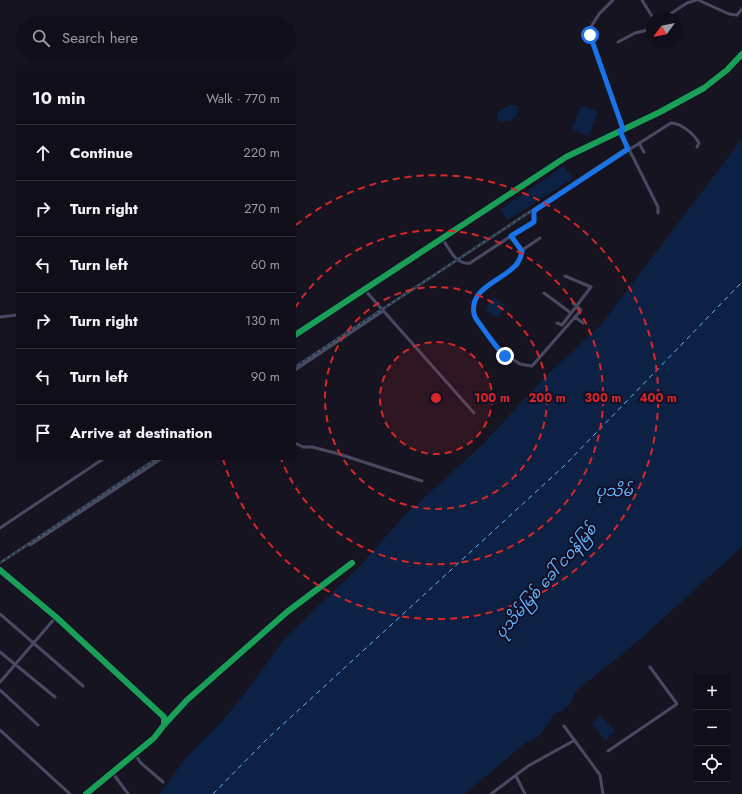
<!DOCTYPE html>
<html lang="en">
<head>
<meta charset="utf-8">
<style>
	body { margin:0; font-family:Jost,"Noto Sans Myanmar",sans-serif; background:#1e1d26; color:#f1f3f6 }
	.controls { position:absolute; right:12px; bottom:12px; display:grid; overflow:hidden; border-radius:0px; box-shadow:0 4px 16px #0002 }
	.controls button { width:36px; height:36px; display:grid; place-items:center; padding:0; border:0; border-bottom:1px solid #302f38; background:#100f19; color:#f1f3f6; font:20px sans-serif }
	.compass { position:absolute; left:646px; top:12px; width:36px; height:36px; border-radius:50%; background:#100f19; box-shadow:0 4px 16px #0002; rotate:237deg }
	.stop { position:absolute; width:12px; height:12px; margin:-9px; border:3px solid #1a73e8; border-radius:50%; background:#fff }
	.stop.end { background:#1a73e8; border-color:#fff; box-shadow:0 1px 4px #0008 }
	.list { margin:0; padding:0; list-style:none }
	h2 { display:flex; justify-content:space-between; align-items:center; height:52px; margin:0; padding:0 16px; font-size:17px }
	h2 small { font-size:13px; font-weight:400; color:#9c9ca2 }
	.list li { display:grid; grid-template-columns:26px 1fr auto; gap:12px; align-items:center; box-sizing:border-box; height:56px; padding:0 16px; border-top:1px solid #302f38 }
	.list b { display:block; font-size:15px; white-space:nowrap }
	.list em { font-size:13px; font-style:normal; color:#9c9ca2 }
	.icon { flex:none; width:22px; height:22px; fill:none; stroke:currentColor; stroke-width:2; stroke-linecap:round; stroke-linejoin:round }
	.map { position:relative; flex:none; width:742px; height:794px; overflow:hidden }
	.search { position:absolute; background:#100f19; box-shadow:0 4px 16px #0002; left:16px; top:16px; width:280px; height:44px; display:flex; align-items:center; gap:10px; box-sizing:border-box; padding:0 14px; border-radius:22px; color:#9c9ca2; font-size:15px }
	.panel { position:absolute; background:#100f19; box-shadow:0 4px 16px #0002; left:16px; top:72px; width:280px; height:388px; border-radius:0px }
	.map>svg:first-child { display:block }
	.water { fill:#0d2144 }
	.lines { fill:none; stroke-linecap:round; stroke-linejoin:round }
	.ferry { stroke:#62b6ff; stroke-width:1; stroke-dasharray:5 4; stroke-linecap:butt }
	.street { stroke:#4a4962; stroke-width:3 }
	.secondary { stroke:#575674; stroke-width:4.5 }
	.rail-casing { stroke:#43596b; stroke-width:2.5 }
	.rail { stroke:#130f26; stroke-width:1; stroke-dasharray:3; stroke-linecap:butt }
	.cycleway-casing { stroke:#130f26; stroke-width:8 }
	.cycleway { stroke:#1a9f57; stroke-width:6 }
	.route { stroke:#1a73e8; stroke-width:5 }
	.ring { fill:none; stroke:#d62828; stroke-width:2; stroke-dasharray:7 5 }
	.labels { text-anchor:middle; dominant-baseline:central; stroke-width:4; stroke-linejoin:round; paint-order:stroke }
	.water-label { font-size:15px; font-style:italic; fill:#62b6ff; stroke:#130f26 }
	.centre { fill:#d62828; stroke:#130f26; stroke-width:2 }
	.ring-label { font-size:12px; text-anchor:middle; font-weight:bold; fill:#d62828; stroke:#130f26; stroke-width:4; stroke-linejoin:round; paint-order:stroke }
</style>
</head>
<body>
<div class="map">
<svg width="742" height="794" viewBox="0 0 742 794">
	<rect width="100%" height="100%" fill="#161421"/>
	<path class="water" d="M510,105L518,106V113L511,121L499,122L497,118L498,112Z
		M581,105L598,111L589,136L572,130Z
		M742,139V547L638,641L576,691C572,701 566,712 554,714L540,735L524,744L465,794H160L184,760L225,718L249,688L284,639L359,567L404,516L482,445L548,374L600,326Z
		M564,166L573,178L508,220L500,210Z
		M493,297L506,306L497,318L485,310Z
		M600,716L615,731L605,741L593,724Z"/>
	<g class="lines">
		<path class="ferry" d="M213,794L266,740L564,466L742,282"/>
		<path class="street" d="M613,0L599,14L589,30L623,129
			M642,0L653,18
			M698,0L729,14L737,15L742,9
			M664,18L687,3L696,0
			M618,42L635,33L652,29
			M620,131L658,207V213
			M639,143L644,152
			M511,236L534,222L533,211L671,123C681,123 694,134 699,143L697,147
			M442,238C449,248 455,265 470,263L511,236L521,251L518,265L481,291L475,302L474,315L499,350L520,364L532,366L575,317L581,310L573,303
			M521,251L540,238
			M364,289L474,413
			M544,293L571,313
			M0,317L17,315
			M575,317L583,323
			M557,323L562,325L591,287L565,276
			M295,335L566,157L660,112L704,88L727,70L742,54
			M295,370L383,311
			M295,443L303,447H312L339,454L422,481
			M0,528L103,459
			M30,545L161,459
			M0,614L83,686
			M0,652L55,697
			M0,682L56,617
			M0,690L38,725
			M164,725L187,700L287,612L352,563
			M564,726L600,775L603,794
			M0,730L70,794
			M608,751L677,704L650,667
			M134,753L141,763L163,782
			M112,772L128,794
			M516,776L525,794
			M491,794L528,766L575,740"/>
		<path class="secondary" d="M0,570L56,617L164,717V725L154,738L86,794"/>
		<g class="rail-casing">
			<path id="rail" d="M295,367L625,149
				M0,563L156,459"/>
		</g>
		<use href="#rail" class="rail"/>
		<g class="cycleway-casing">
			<path id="cycleway" d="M295,335L566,157L660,112L704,88L727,70L742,54
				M0,570L56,617L164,717V725L154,738L86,794
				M164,725L187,700L287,612L352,563"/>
		</g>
		<use href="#cycleway" class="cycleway"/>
	</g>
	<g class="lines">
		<path class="route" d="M505,356C497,349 491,339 484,330C481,325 475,319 474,314C468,281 519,280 522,251L511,236L534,222V211L628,149L620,131L623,129L590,35"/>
	</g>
	<circle cx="436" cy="398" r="56" fill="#d62828" fill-opacity=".12"/>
	<g class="ring">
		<circle cx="436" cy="398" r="56"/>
		<circle cx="436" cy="398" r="111"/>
		<path d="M295 308A167 167 0 1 1 281 459"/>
		<path d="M296 225A222 222 0 1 1 223 459"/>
	</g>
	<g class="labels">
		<g class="water-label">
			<text x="614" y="491">ပုသိမ်</text>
			<text transform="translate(546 581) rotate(-49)">ပုသိမ်မြစ် ခေါ် ငဝန်မြစ်</text>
		</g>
	</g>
	<circle cx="436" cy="398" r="6" class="centre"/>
	<g class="ring-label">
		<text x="492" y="402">100 m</text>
		<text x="547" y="402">200 m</text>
		<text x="603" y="402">300 m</text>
		<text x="658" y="402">400 m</text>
	</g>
</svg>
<div class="controls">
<button>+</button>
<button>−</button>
<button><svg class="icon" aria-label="locate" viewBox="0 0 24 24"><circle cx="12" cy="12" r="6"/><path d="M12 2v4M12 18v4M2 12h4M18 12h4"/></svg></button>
</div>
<svg class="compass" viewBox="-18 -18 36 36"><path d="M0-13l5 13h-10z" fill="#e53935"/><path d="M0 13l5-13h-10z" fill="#9c9ca2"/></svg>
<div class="stop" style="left:590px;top:35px"></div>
<div class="stop end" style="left:505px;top:356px"></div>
<div class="search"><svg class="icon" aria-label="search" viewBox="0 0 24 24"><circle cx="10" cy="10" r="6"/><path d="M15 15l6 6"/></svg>Search here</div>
<section class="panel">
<h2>10 min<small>Walk · 770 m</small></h2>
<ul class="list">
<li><svg class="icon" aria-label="ahead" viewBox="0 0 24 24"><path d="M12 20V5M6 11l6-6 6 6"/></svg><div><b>Continue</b></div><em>220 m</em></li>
<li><svg class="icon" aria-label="right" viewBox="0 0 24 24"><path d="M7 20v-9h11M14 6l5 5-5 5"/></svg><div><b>Turn right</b></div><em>270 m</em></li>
<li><svg class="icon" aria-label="left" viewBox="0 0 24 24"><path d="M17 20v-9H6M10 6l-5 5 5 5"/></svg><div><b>Turn left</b></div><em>60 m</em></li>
<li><svg class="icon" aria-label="right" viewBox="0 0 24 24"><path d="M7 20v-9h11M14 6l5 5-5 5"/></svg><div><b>Turn right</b></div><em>130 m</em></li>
<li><svg class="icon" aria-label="left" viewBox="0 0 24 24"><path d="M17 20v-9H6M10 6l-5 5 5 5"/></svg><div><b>Turn left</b></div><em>90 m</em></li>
<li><svg class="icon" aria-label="arrive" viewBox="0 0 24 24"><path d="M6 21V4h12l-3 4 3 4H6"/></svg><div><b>Arrive at destination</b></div></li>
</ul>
</section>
</div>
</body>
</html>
